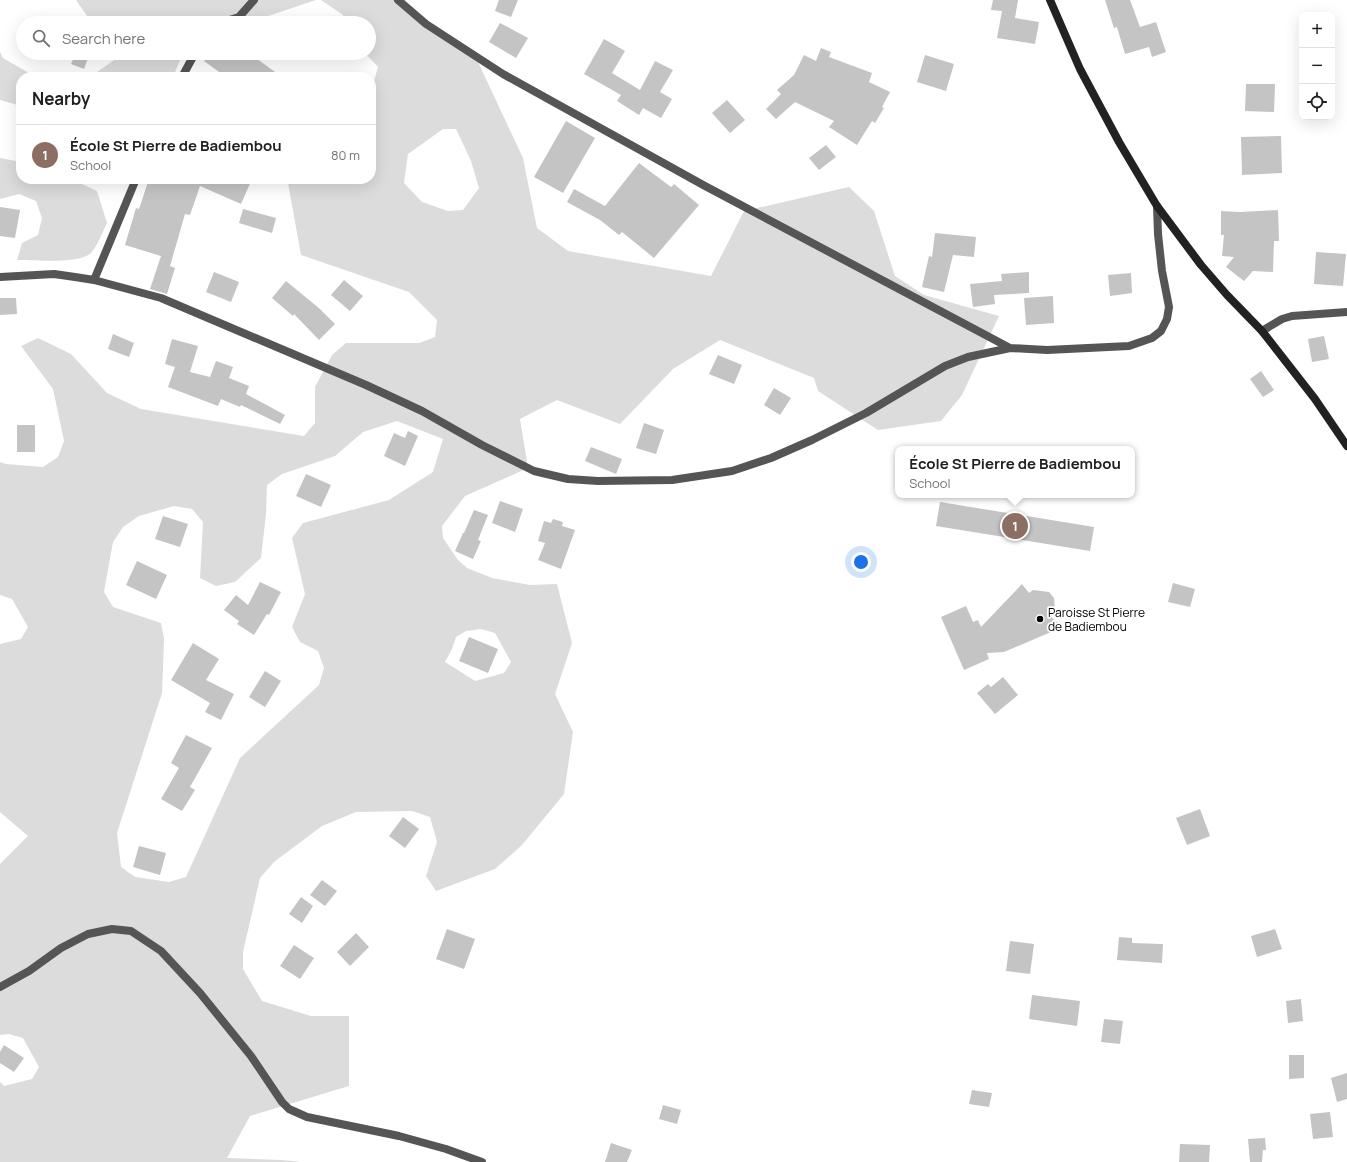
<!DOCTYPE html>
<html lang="en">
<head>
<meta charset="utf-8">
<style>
	body { margin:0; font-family:Manrope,sans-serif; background:#f2f2f2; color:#202124 }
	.controls { position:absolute; right:12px; top:12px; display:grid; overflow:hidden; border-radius:8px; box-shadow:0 4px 16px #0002 }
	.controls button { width:36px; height:36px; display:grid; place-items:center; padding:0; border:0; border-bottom:1px solid #e0e0e0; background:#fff; color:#202124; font:20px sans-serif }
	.you { position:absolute; left:861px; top:562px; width:14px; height:14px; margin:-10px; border:3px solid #fff; border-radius:50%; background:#1a73e8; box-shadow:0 0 0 6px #1a73e833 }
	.badge { display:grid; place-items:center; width:26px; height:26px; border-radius:50%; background:#ea580c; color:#fff; font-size:13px; font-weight:700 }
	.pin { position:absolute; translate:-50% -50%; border:2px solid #fff; box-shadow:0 1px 4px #0006 }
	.popup { position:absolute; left:895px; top:446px; width:240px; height:52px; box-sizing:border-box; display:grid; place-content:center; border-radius:8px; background:#fff; filter:drop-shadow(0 1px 3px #0005); font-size:13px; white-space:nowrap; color:#757577 }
	.popup b { font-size:15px; color:#202124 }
	.popup::after { content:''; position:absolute; left:50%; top:100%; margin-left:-8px; border:8px solid transparent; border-top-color:#fff }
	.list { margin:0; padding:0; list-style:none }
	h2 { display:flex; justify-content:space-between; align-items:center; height:52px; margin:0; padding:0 16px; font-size:17px }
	h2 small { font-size:13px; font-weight:400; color:#757577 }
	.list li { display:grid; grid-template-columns:26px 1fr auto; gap:12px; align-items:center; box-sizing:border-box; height:60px; padding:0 16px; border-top:1px solid #e0e0e0 }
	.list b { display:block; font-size:15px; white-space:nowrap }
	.list p { margin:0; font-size:13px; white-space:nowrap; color:#757577 }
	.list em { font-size:13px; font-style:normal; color:#757577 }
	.icon { flex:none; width:22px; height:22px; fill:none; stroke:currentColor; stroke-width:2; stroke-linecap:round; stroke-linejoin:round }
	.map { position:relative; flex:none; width:1347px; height:1162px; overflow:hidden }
	.search { position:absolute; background:#fff; box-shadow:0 4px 16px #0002; left:16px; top:16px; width:360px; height:44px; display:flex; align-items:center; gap:10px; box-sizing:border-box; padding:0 14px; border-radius:22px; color:#757577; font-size:15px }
	.panel { position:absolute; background:#fff; box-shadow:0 4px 16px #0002; left:16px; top:72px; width:360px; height:112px; border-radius:16px }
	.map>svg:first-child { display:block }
	.green { fill:#dcdcdc; fill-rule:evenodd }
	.building { fill:#c4c4c4 }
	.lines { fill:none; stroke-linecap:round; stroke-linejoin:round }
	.street { stroke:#555; stroke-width:8 }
	.secondary { stroke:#222; stroke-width:8 }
	.poi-dot { fill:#000; stroke:#fff; stroke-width:1.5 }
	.labels { text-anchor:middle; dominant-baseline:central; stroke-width:3.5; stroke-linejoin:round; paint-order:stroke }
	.poi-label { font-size:12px; fill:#000; stroke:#fff; text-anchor:start }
</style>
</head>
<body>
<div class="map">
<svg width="1347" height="1162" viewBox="0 0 1347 1162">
	<rect width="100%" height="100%" fill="#fff"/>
	<path class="green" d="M76,0H316L247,23H92Z
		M321,0H398L478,62L523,158L537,228L568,251L711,276L744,211L849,187L874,211L895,276L924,295L999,316L962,395L941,421L878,430L818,391L814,378L720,340L673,369L620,424L557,400L520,419L528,468L465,496L442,526L443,538L458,560L467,568L492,578L530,585L557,584L572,643L555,694L573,732L564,794L522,845L495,869L436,891L426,876L437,842L430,817L412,811L356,812L322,826L274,862L260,878L243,952V969L262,1001L311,1016H349V1086L250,1116L227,1158L282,1160L301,1162H0V1082L4,1086L32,1079L39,1067L23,1038L9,1034L0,1035V864L28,836L0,812V644L21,639L28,627L12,599L0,595V462L6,464L43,467L58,457L64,441L53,389L21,346L38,338L71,354L107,393L141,409L304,436L315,423V387L332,355L346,343H419L435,337L437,320L409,292L301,255L288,183L290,179H371V92L378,67L365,53H358H369V23H344L343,15ZM443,129H456L471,161L479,188L463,210L448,211L422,202L404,183L408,154ZM397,421L443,439L433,472L389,500L303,523L292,538L305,594L292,627L300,642L318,651L324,668L319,685L240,758L186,877L169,882L135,877L121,867L117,833L162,693L164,639L161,623L113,607L104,592L113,542L123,527L139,516L174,506L192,509L203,522L200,578L216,586L235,582L261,558L266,514L267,485L282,474L335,456L363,432ZM481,629L495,633L511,662L504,673L475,681L445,662L452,649L456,637L466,631Z
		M0,52L3,58L36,77H21V106L0,100Z
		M114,53H183L173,77H90L117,58Z
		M0,158L21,162V179H71L97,191L107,223C102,233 98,245 91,253C81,264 33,260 17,260L22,243L38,235L42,218L36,201L19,194L0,199Z"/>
	<path class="building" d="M499,0H518L511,17L495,11Z
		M993,0H1018L1015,18L1039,22L1035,44L997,38L1002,11L991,10Z
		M1105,0H1130L1140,27L1156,22L1166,52L1152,57L1149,47L1125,54L1117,27L1114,28Z
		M500,23L528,38L516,58L489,42Z
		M604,39L625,51L612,73L640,90L655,61L673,70L660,92L672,99L661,118L643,108L639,115L617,101L621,95L584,74Z
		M821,48L831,52L829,57L872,73L869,82L890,92L882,107L884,108L875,123L872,121L857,145L829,127L834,121L795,102L776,119L766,109L781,94L777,90L794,75L804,55L816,61Z
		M76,53H90L84,69L71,64Z
		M210,53H249L282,77H226L204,61Z
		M925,55L954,64L946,91L917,82Z
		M1246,84H1275L1274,112L1245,111Z
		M727,100L745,120L730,133L712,113Z
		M566,121L595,138L563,193L534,177Z
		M1281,136L1282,173L1242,175L1241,137Z
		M826,145L836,157L819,170L809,158Z
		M639,163L671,187L674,184L699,205L654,258L622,232L619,235L600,220L567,202L574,189L605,206Z
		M149,179H252L241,204L200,186L190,215L185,214L170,266L175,268L167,294L150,289L161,256L125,245L136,208L139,209Z
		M0,207L20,210L15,238L0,236Z
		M243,209L276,218L272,233L239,223Z
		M1278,210L1279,241H1274L1273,272L1253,271L1244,281L1226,267L1234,257L1222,256L1224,235H1221V211L1240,212Z
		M935,233L976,237L974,257L953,255L944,292L922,287L929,256L932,257Z
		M1316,252L1346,254L1343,286L1314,284Z
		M214,272L239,282L231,302L206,292Z
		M1029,272V293L994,295L995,304L973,307L970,284L1002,281L1001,274Z
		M1131,273L1132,293L1110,296L1108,275Z
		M344,280L363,296L350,311L331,295Z
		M286,281L320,309L335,324L319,340L294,314L293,316L272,298Z
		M1053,296L1054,323L1026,325L1024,298Z
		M0,298H16L17,314L0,315Z
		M113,334L134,343L129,357L108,349Z
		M1324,336L1329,359L1312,362L1308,339Z
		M172,339L198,346L190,372L210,377L216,361L233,367L229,378L249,386L246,394L285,415L280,424L241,405L240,407L221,399L218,406L168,387L175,367L165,364Z
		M718,355L742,365L734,384L709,374Z
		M1261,371L1274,390L1263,397L1250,379Z
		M774,388L791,398L780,415L764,405Z
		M644,423L664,430L656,454L636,448Z
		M17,425H35V452H17Z
		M408,431L418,436L405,466L384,456L394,433L405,438Z
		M591,447L622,459L616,474L585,461Z
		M306,474L331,485L321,507L296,496Z
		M500,501L523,509L515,532L492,523Z
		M940,502L1094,527L1090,551L936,526Z
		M474,510L488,515L478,540L481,541L473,559L455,551L463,533H464Z
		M163,516L188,524L180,547L155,539Z
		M553,519L563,522L562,526L575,530L561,569L538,560L545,543L538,541L544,521L551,523Z
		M137,561L167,575L156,599L126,585Z
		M260,582L281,592L269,615L267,614L254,635L237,624L239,621L224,610L236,595L248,605Z
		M1173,583L1195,589L1190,607L1168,602Z
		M1022,584L1029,593L1033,590L1049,592L1054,598L1055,611L1050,616L1059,624L1051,632L1004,652L987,653L989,659L964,670L941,617L966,606L973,622L978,620L981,627Z
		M469,637L498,649L488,673L459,661Z
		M193,643L219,659L206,680L234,694L221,720L205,712L210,703L171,680Z
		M265,671L281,681L265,707L249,697Z
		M1003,677L1018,695L995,714L977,693L988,684L991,687Z
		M186,735L212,748L190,787L195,790L182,811L161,799L179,768L171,763Z
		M1200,809L1210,836L1187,845L1176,818Z
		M403,817L419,829L405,848L389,836Z
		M139,846L166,853L160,875L133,867Z
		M322,880L337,891L325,906L310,895Z
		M301,897L313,906L302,923L289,914Z
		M447,929L475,939L464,969L436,959Z
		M1275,929L1282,949L1257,957L1251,936Z
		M356,933L369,947L350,966L337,952Z
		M1119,937L1132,938V943L1163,944L1162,963L1117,960Z
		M1010,941L1034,944L1030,974L1006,971Z
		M294,945L314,958L300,979L280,966Z
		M1032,995L1080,1001L1077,1026L1029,1019Z
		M1301,999L1303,1021L1288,1023L1286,1001Z
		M1104,1019L1123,1021L1120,1044L1101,1042Z
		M4,1045L24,1058L14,1072L0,1063V1052Z
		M1289,1055H1304V1078L1289,1079Z
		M1347,1073V1099L1337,1102L1331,1078Z
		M972,1090L992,1093L989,1107L969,1104Z
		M663,1105L681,1110L677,1124L659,1119Z
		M1330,1112L1333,1137L1313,1139L1310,1114Z
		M1265,1138L1266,1150H1263L1262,1162H1250L1248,1139Z
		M611,1143L632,1150L627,1162H605Z
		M1180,1144L1210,1145L1209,1162H1179Z"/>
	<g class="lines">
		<path class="street" d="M398,0L426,24L503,74L705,186L1010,348
			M220,23L239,17L254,0
			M182,77L195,53
			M0,277L54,274L75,277L94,280L161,298L366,385L422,411L482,445L534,471L568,479L598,481L672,480L732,471L771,458L812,440L866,413L945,366L968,357L1010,348L1047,350L1129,346L1152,338L1161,331L1167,319L1169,307L1162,271L1158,234L1157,206
			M94,280L136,179
			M1262,331L1282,319L1292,316L1347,312
			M0,987L29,971L61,948L88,934L112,929L131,931L161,951L200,993L251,1056L282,1102L289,1109L307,1117L399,1136L446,1149L482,1162"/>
		<path class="secondary" d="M1050,0L1080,69L1119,142L1157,206L1201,265L1227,295L1262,331L1315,399L1347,446"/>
	</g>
	<circle class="poi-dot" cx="1040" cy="619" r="4"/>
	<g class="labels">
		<g class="poi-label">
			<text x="1048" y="612">Paroisse St Pierre<tspan x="1048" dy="14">de Badiembou</tspan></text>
		</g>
	</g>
</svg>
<div class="controls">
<button>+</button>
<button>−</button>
<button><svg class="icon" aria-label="locate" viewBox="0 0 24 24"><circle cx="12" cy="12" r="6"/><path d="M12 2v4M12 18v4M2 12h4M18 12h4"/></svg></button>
</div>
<div class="you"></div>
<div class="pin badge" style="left:1015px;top:526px;background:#8d6e63">1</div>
<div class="popup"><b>École St Pierre de Badiembou</b>School</div>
<div class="search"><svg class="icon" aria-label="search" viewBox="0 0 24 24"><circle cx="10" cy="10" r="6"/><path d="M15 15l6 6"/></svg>Search here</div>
<section class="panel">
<h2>Nearby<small></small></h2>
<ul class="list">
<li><span class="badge" style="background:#8d6e63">1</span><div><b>École St Pierre de Badiembou</b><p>School</p></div><em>80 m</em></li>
</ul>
</section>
</div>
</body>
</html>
